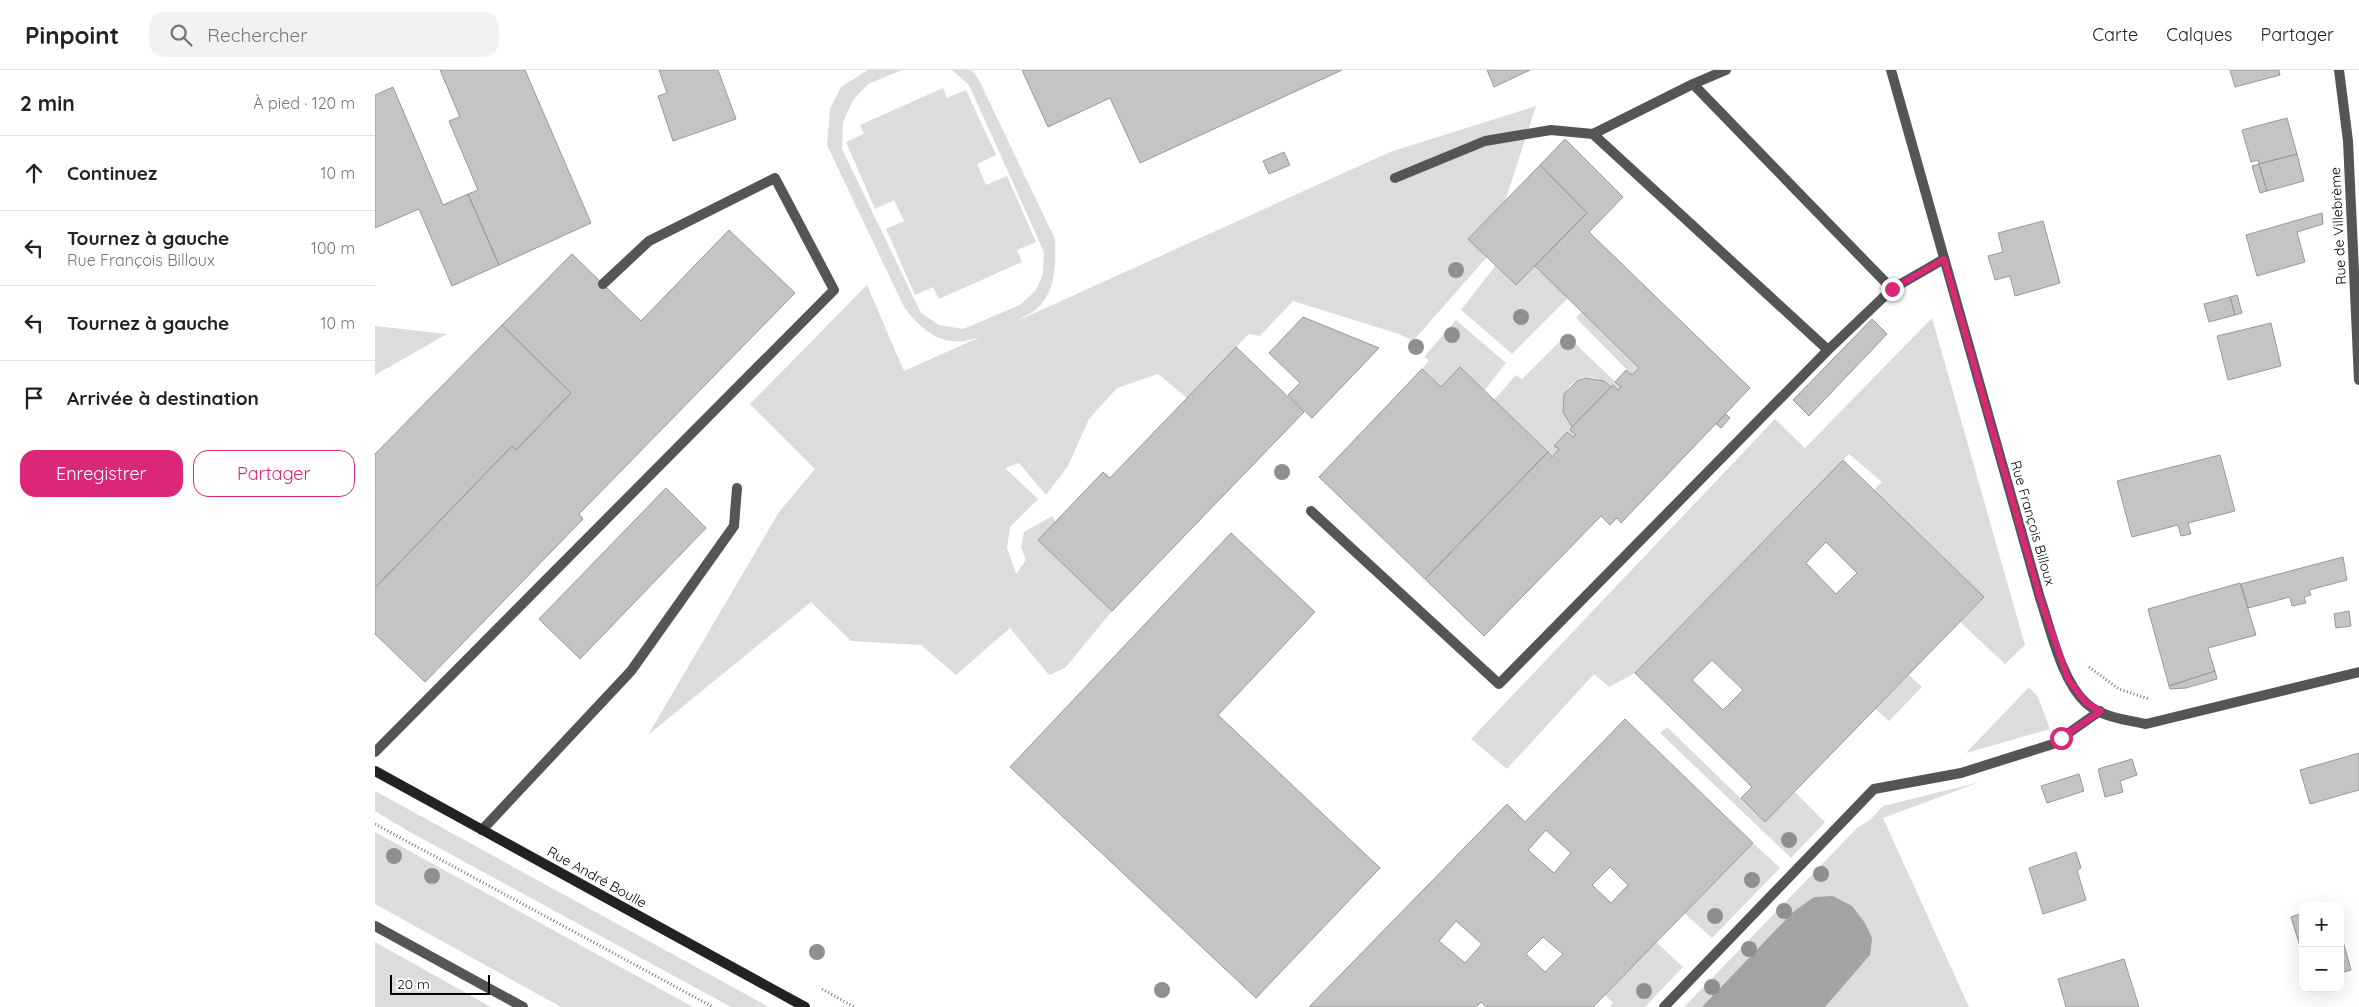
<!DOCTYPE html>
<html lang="fr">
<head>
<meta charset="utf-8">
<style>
	body { margin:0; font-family:Quicksand,sans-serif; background:#f2f2f2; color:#222 }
	.controls { position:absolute; right:15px; bottom:15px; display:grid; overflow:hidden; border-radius:10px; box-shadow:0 5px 20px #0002 }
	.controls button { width:45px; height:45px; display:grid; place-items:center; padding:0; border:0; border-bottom:1px solid #e0e0e0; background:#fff; color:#222; font:25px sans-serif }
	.scale { position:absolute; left:15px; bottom:12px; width:100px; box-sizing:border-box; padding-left:5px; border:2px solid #000; border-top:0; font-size:14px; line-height:18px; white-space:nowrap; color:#000; -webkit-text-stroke:4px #fff; paint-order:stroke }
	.stop { position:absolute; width:15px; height:15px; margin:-11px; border:4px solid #db2777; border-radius:50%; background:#fff }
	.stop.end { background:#db2777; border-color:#fff; box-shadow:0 1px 5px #0008 }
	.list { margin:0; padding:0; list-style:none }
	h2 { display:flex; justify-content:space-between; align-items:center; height:65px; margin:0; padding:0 20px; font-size:21px }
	h2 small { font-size:16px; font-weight:400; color:#767676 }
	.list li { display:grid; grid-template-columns:32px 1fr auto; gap:15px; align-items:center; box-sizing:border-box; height:75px; padding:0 20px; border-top:1px solid #e0e0e0 }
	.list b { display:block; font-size:19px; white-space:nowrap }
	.list p { margin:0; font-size:16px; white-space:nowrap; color:#767676 }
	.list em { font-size:16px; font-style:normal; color:#767676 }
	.actions { display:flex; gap:10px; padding:15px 20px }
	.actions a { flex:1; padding:11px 0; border:1px solid #db2777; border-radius:15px; text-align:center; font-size:18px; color:#db2777 }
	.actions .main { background:#db2777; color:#fff }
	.icon { flex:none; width:28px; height:28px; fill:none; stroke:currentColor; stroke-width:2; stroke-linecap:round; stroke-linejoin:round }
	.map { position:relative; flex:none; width:1984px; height:937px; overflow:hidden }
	header { display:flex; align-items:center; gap:30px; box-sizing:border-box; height:70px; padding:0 25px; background:#fff; border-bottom:1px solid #e0e0e0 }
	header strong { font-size:24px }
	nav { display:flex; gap:28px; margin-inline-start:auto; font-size:18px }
	.search { width:350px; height:45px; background:#f2f2f2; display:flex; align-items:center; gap:12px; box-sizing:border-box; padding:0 18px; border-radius:15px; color:#767676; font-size:19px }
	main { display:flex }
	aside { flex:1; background:#fff }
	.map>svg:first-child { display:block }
	.green { fill:#dcdcdc }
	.water { fill:#a3a3a3 }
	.building { fill:#c4c4c4; stroke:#999; fill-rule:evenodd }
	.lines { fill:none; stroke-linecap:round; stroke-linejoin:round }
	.path { stroke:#777; stroke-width:3; stroke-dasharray:1 2.5; stroke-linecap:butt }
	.lane { stroke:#555; stroke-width:10 }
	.street { stroke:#555; stroke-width:10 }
	.secondary { stroke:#222; stroke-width:10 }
	.tree { fill:#8f8f8f }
	.route { stroke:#db2777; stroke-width:6 }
	.labels { text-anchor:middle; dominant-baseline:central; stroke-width:4; stroke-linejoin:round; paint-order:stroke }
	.street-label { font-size:14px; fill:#000; stroke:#fff }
</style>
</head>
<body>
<header>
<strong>Pinpoint</strong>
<div class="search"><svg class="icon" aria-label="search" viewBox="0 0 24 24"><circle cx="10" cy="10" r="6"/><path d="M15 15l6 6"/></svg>Rechercher</div>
<nav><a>Carte</a><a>Calques</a><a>Partager</a></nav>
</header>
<main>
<aside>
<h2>2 min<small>À pied · 120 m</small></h2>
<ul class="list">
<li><svg class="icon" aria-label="ahead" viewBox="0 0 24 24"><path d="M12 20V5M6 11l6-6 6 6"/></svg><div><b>Continuez</b></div><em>10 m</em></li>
<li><svg class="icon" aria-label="left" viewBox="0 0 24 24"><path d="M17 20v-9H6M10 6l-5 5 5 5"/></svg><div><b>Tournez à gauche</b><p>Rue François Billoux</p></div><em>100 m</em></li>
<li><svg class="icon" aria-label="left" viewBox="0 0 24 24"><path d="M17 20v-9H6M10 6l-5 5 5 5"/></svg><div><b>Tournez à gauche</b></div><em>10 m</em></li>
<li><svg class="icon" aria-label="arrive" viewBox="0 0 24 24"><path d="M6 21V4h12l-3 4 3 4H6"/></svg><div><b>Arrivée à destination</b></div></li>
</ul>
<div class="actions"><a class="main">Enregistrer</a><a>Partager</a></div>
</aside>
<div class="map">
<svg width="1984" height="937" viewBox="0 0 1984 937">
	<rect width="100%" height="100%" fill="#fff"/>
	<path class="green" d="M493,0H527L493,14L478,30L468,52L467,79L546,243L564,255L588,259L645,235L661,220L668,204L669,182L594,15L577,0H596L603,8L680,169C681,196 681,227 656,243C651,246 646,248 642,251L1015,82L1161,36L1112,187L1038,271L1024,264L918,231L885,266L874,264L812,328L783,304L742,318L714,349L693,396L671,425L644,393L630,398L663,429L635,457L632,478L641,504L651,490L646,477L649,462L677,446L737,541L690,598L674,605L635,558L581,605L546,575L476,571L436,532L273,665L404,442L440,399L375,334L492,215L529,301L605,267C601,268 595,270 590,271C563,275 544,257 529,237L452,75L455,39L466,17Z
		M568,18L572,28L591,20L621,85L602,94L611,115L632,106L661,172L642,180L647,192L564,229L558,217L540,225L511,159L529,151L519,130L500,139L471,72L489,64L485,55Z
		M1121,195L1141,215L1160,196L1193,228L1137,284L1086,240Z
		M1207,241L1264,298L1257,305L1201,248Z
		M1557,248L1650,575L1630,594L1585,552L1609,527L1499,420L1507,412L1474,384L1260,603L1234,617L1219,604L1132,699L1096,669L1400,349L1430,378Z
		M1081,250L1131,293L1109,321L1066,317L1047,299L1054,290L1049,287Z
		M0,256L72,264L0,305Z
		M1191,265L1246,317L1243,320C1239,316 1238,317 1234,315C1229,313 1226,309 1220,308C1190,303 1180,337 1197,357L1195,360L1201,365L1198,367L1192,362L1180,376L1184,379L1177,387L1119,330L1141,305L1147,309Z
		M1534,605L1547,617L1514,651L1500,639Z
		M1654,617L1663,627L1675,659L1591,683Z
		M1292,657L1390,752L1420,722L1450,752L1416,788L1285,663Z
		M1605,712L1508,748L1594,937H1309L1482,758L1496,749L1508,736Z
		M0,721L394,937H356L35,762L0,741Z
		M0,762L318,937H186L0,834Z
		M1378,773L1405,798L1337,868L1309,843Z
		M0,872L116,937H0Z
		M1281,872L1308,897L1270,937H1235L1238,933L1230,925Z"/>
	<path class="water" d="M1458,826L1477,836L1490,853L1497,868L1495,885L1450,937H1327L1418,842L1439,827Z"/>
	<path class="building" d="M65,0H150L216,153L124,195L93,124L103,120L74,51L85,47Z
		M284,0H343L361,49L298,71L283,26L292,23Z
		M647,0H967L765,93L735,28L673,57Z
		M1112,0H1155L1119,17Z
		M1855,0H1904L1905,5L1860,17Z
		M18,17L68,135L93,124L124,195L77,216L44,139L0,158V25Z
		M1912,48L1922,84L1884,94L1883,90L1876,92L1867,60Z
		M1190,69L1248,127L1214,162L1375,318L1246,453L1242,448L1235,455L1226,446L1109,566L1050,509L1173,382L1177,387L1184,379L1179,376L1192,362L1198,367L1201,365L1195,360L1197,357L1238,315L1243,320L1246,317L1240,312L1251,300L1257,305L1264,298L1160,196L1212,143L1165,95Z
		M909,82L915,95L894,104L888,91Z
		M1922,84L1929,111L1892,121L1884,94Z
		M1884,94L1892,121L1885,123L1877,96Z
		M1165,95L1212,143L1141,215L1093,169Z
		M1947,143L1948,154L1922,162L1930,192L1882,206L1871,165Z
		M1668,151L1685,213L1640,226L1635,206L1620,210L1613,186L1628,182L1623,163Z
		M354,160L420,223L204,444L208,449L50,612L0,564V518L137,376L141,380L196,323L127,255L197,184L266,251Z
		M1862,225L1867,243L1860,245L1855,227Z
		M1855,227L1860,245L1834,252L1829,234Z
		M928,247L1004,278L937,348L913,325L925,313L894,283Z
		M1497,249L1512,264L1434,346L1418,330Z
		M1896,253L1906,296L1853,310L1842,266Z
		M127,255L196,323L141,380L137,376L0,518V384Z
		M861,277L929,342L737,541L663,470L728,402L735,408Z
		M1085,297L1173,382L1050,509L944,407L1047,299L1066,317Z
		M1211,308L1229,311L1236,317L1197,357L1188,342L1189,324L1202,311Z
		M1351,344L1355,348L1346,358L1341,354Z
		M1845,385L1860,441L1813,453L1816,464L1806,466L1803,455L1757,467L1742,411Z
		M1468,390L1609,527L1390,752L1366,728L1377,717L1260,603ZM1451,472L1482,503L1461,524L1431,493ZM1337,590L1368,620L1348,640L1317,610Z
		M291,418L331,458L205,589L164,549Z
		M856,463L940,542L843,645L1005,798L881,928L635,697Z
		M1968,487L1972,510L1934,520L1936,525L1929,527L1931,533L1917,536L1915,527L1873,538L1866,514Z
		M1865,513L1881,565L1833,578L1840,601L1794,616L1773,539Z
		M1974,541L1976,556L1961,558L1959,544Z
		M1840,601L1842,609L1811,618L1795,619L1794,616Z
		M1250,649L1378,773L1218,937H1111L1106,932L1101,937H934L1132,734L1150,752ZM1171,760L1196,783L1179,803L1153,780ZM1235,797L1253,815L1236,833L1217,815ZM1081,851L1107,874L1090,893L1064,871ZM1168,867L1188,884L1170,902L1151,884Z
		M1984,683V720L1935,734L1925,700Z
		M1757,689L1762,705L1745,711L1748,722L1730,727L1723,699Z
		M1704,704L1709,721L1672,733L1666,716Z
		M1701,782L1706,798L1702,800L1711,830L1668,844L1654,798Z
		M1928,843V886L1916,847Z
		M1965,860L1976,900L1965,903Z
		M1749,889L1764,937H1691L1683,909Z"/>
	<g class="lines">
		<path class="path" d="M1714,597L1744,619L1774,629
			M0,754L338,937
			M447,919L479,937"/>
		<path class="lane" d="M1318,14L1517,219
			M1218,64L1318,14L1351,0
			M1020,108L1110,71L1176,60L1218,64L1453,280
			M936,441L1124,614L1453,280L1517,219L1569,189
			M0,682L459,220L400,108L274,171L228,214
			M107,760L256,601L359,456L362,418
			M0,856L148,937
			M1289,937L1499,719L1586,703L1678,674L1725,641"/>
		<path class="street" d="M1516,0L1665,528C1676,560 1686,610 1711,633C1726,647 1751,650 1771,654L1984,602
			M1964,0L1973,71L1984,310"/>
		<path class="secondary" d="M0,701L430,937"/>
	</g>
	<g class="tree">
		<circle cx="1081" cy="200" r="8"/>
		<circle cx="1146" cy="247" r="8"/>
		<circle cx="1077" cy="265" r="8"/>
		<circle cx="1193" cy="272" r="8"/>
		<circle cx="1041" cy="277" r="8"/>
		<circle cx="907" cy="402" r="8"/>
		<circle cx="1414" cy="770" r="8"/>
		<circle cx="19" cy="786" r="8"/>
		<circle cx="1446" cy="804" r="8"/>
		<circle cx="57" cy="806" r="8"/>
		<circle cx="1377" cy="810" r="8"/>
		<circle cx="1409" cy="841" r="8"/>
		<circle cx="1340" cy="846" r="8"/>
		<circle cx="1374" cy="879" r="8"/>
		<circle cx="442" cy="882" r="8"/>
		<circle cx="1337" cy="917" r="8"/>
		<circle cx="787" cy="920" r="8"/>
		<circle cx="1269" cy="921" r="8"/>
	</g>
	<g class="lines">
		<path class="route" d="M1517,219L1569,189L1665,528L1693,609L1711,633L1726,641L1686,668"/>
	</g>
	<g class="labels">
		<g class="street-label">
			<text transform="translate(1963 156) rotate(-93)">Rue de Villebrème</text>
			<text transform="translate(1658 453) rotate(74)">Rue François Billoux</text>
			<text transform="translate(222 807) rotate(29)">Rue André Boulle</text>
		</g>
	</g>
</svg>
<div class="controls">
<button>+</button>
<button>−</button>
</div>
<div class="scale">20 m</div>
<div class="stop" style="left:1686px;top:668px"></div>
<div class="stop end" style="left:1517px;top:219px"></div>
</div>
</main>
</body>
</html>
